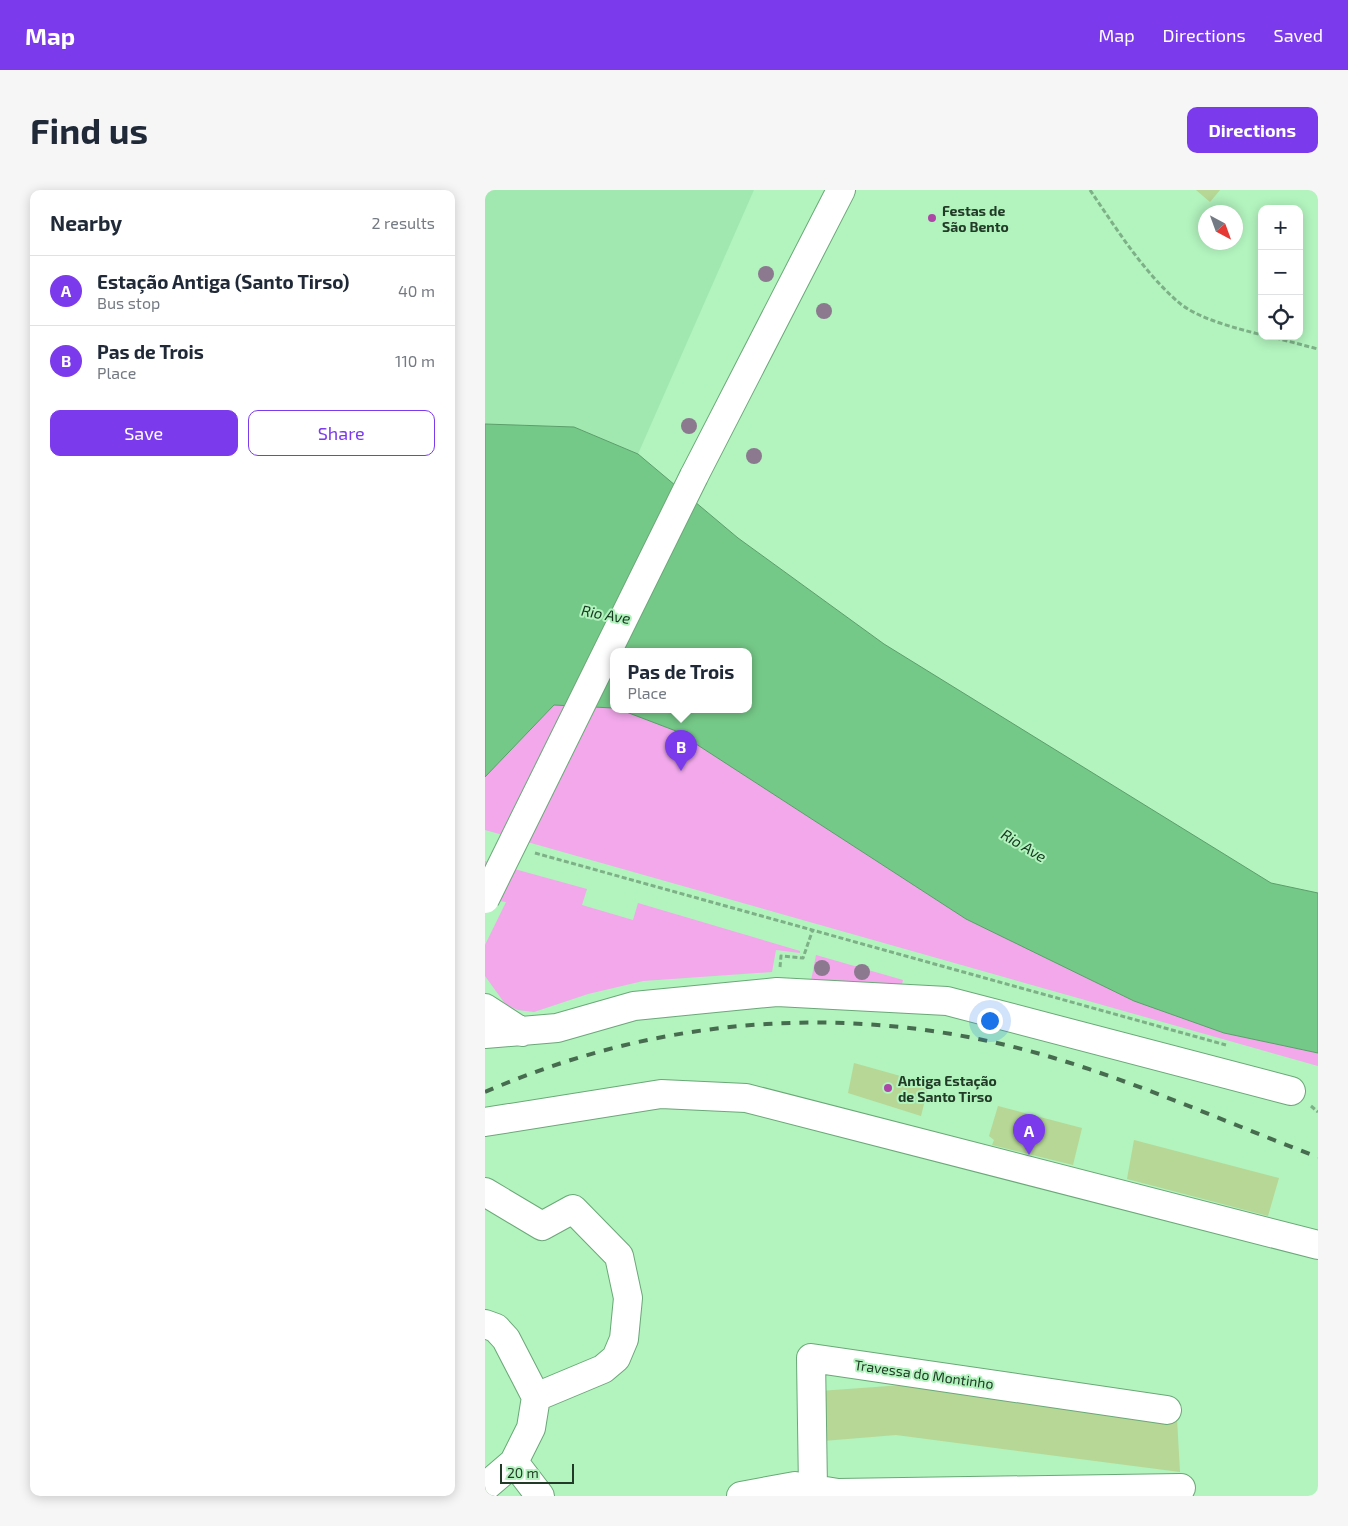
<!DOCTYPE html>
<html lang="en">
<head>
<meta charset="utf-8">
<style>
	body { margin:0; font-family:"Exo 2",sans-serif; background:#f6f6f7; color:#1f2937 }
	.controls { position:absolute; right:15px; top:15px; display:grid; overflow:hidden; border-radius:10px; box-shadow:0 2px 12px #0003 }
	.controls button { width:45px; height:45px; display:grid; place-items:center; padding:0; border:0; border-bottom:1px solid #e0e1e3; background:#fff; color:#1f2937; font:25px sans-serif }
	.compass { position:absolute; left:713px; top:15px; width:45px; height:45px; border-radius:50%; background:#fff; box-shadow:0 2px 12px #0003; rotate:139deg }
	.scale { position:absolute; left:15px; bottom:12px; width:74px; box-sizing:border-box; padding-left:5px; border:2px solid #213b26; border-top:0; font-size:14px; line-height:18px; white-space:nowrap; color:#213b26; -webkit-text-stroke:4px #b2f3be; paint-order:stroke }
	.you { position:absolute; left:504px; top:830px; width:18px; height:18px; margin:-12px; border:4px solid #fff; border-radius:50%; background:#1a73e8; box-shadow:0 0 0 8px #1a73e833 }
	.badge { display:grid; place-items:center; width:32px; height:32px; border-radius:50%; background:#7c3aed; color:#fff; font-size:16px; font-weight:700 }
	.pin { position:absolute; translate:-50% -41px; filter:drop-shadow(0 1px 2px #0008) }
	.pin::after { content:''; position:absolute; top:26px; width:18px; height:15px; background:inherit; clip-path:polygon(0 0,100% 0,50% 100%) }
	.popup { position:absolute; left:125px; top:458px; width:142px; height:65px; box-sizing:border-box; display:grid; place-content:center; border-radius:10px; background:#fff; filter:drop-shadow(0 1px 4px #0005); font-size:16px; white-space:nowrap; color:#747a83 }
	.popup b { font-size:19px; color:#1f2937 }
	.popup::after { content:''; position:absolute; left:50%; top:100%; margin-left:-10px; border:10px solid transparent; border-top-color:#fff }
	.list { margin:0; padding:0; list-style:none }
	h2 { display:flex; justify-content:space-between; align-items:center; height:65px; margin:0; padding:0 20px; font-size:21px }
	h2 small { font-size:16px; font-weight:400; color:#747a83 }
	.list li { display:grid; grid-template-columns:32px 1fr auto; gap:15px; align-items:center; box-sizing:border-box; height:70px; padding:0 20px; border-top:1px solid #e0e1e3 }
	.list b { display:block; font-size:19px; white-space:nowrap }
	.list p { margin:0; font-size:16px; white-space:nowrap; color:#747a83 }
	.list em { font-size:16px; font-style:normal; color:#747a83 }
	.actions { display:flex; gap:10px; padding:15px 20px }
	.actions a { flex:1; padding:11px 0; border:1px solid #7c3aed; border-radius:10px; text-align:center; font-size:18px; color:#7c3aed }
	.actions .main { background:#7c3aed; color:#fff }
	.icon { flex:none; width:28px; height:28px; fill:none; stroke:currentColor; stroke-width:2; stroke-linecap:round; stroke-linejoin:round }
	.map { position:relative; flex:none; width:833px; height:1306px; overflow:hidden; border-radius:10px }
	header { display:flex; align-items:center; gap:30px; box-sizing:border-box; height:70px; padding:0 25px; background:#7c3aed; color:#fff }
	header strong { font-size:24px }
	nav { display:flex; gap:28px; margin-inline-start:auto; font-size:18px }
	.intro { display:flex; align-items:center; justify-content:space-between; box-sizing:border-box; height:120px; padding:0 30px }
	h1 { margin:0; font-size:35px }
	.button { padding:12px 22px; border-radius:10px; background:#7c3aed; color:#fff; font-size:18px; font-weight:700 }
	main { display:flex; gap:30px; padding:0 30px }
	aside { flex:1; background:#fff; border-radius:10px; box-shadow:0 2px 12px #0003 }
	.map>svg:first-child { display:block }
	.built { fill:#a1e8b0 }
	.green { fill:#f2a8eb }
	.water { fill:#75c988; stroke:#5c9e6b }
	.building { fill:#b6d795 }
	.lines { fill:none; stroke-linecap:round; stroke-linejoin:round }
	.minor-casing { stroke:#6aa877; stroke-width:30 }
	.major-casing { stroke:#6aa877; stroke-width:30 }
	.path { stroke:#7db086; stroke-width:3; stroke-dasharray:5 2.5; stroke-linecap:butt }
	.minor { stroke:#fff; stroke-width:28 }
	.major { stroke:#fff; stroke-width:28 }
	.rail { stroke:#476b4e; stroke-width:4; stroke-dasharray:9 9; stroke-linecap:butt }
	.major-bridge-casing { stroke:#6aa877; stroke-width:30; stroke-linecap:butt }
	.major-bridge { stroke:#fff; stroke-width:28 }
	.tree { fill:#8c798f }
	.poi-dot { fill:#ae46a8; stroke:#b2f3be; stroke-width:2 }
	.labels { text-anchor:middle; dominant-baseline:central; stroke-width:4; stroke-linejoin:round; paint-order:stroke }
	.poi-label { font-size:14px; font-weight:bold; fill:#213b26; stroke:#b2f3be; text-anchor:start }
	.street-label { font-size:14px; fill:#213b26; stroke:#b2f3be }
	.water-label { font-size:15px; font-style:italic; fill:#15381f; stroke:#b2f3be }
</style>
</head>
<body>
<header>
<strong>Map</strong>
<nav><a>Map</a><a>Directions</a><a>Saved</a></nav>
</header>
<div class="intro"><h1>Find us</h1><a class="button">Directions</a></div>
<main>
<aside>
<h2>Nearby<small>2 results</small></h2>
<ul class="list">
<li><span class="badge">A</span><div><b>Estação Antiga (Santo Tirso)</b><p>Bus stop</p></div><em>40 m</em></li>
<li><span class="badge">B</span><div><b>Pas de Trois</b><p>Place</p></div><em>110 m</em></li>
</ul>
<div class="actions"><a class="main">Save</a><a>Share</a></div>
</aside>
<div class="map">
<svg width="833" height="1306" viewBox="0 0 833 1306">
	<rect width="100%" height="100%" fill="#b2f3be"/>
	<path class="built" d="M0,0H269L153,264L89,237L0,234Z"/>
	<path class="green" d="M69,515L128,518V520H136L191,541L481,729L649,811L739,843L833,863V876L0,640V587Z
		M0,671L102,699L97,715L148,730L153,713L315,761V763L291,760L287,782L158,791L103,804L49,822L33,820L21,815L0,786V755L21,712L0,709Z
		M331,765L418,790L416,798L326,791Z"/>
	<path class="water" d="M0,234L89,237L153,264L253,348L399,454L786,693L833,703V863L739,843L649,811L481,729L191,541L136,520H264V462H128V518L69,515L0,587Z"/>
	<path class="building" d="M711,0H735L725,12Z
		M369,873L444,894L436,926L363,903Z
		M513,916L597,938L588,975L507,955L509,950L504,946Z
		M649,950L794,988L783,1026L642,989Z
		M418,1195L692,1229L695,1282L411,1245L338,1251L335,1201Z"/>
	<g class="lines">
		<g class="minor-casing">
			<path id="minor" d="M0,818L37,842
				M0,844L72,838L149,816L292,802L462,811L806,901
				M0,932L176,904L261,908L833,1055
				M0,1002L57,1036L88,1019L134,1066L143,1108L139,1149L131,1168L118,1179L51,1207
				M0,1134L11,1138L21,1149L51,1207L46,1238L29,1272L0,1297
				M29,1272L55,1306
				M328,1299L326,1168L682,1220
				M256,1306L310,1296L353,1303L696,1298"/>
		</g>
		<g class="major-casing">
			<path id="major" d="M209,286L356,0"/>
		</g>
		<path class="path" d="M605,0C631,38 657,80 692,111C712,129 751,138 777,145
			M783,146L833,159
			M50,663L741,855
			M295,777L296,766L318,768L328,739
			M826,916L833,922"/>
		<use href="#minor" class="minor"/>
		<use href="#major" class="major"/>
		<path class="rail" d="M0,902C182,823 379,811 569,868C659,895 745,934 833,967"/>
		<g class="major-bridge-casing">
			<path id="major-bridge" d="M0,709L209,286"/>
		</g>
		<use href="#major-bridge" class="major-bridge"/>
	</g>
	<g class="tree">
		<circle cx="281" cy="84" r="8"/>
		<circle cx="339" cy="121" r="8"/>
		<circle cx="204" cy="236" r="8"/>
		<circle cx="269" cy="266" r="8"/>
		<circle cx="337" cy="778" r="8"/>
		<circle cx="377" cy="782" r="8"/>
	</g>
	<g class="poi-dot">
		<circle cx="447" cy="28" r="5"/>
		<circle cx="403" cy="898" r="5"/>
	</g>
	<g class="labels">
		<g class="poi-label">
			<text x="457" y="20">Festas de<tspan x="457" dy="16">São Bento</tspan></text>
			<text x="413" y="890">Antiga Estação<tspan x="413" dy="16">de Santo Tirso</tspan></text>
		</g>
		<g class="street-label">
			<text transform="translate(439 1184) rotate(8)">Travessa do Montinho</text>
		</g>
		<g class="water-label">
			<text transform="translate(121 424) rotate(10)">Rio Ave</text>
			<text transform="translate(539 655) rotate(31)">Rio Ave</text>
		</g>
	</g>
</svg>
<div class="controls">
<button>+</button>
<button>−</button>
<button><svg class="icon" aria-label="locate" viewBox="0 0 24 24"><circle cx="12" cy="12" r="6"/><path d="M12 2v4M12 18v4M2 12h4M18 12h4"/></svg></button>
</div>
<svg class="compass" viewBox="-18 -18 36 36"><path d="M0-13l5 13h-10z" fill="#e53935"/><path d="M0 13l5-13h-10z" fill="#747a83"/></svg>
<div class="scale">20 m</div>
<div class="you"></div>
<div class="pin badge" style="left:544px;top:965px">A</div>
<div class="pin badge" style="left:196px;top:581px">B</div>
<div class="popup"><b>Pas de Trois</b>Place</div>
</div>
</main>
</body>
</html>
